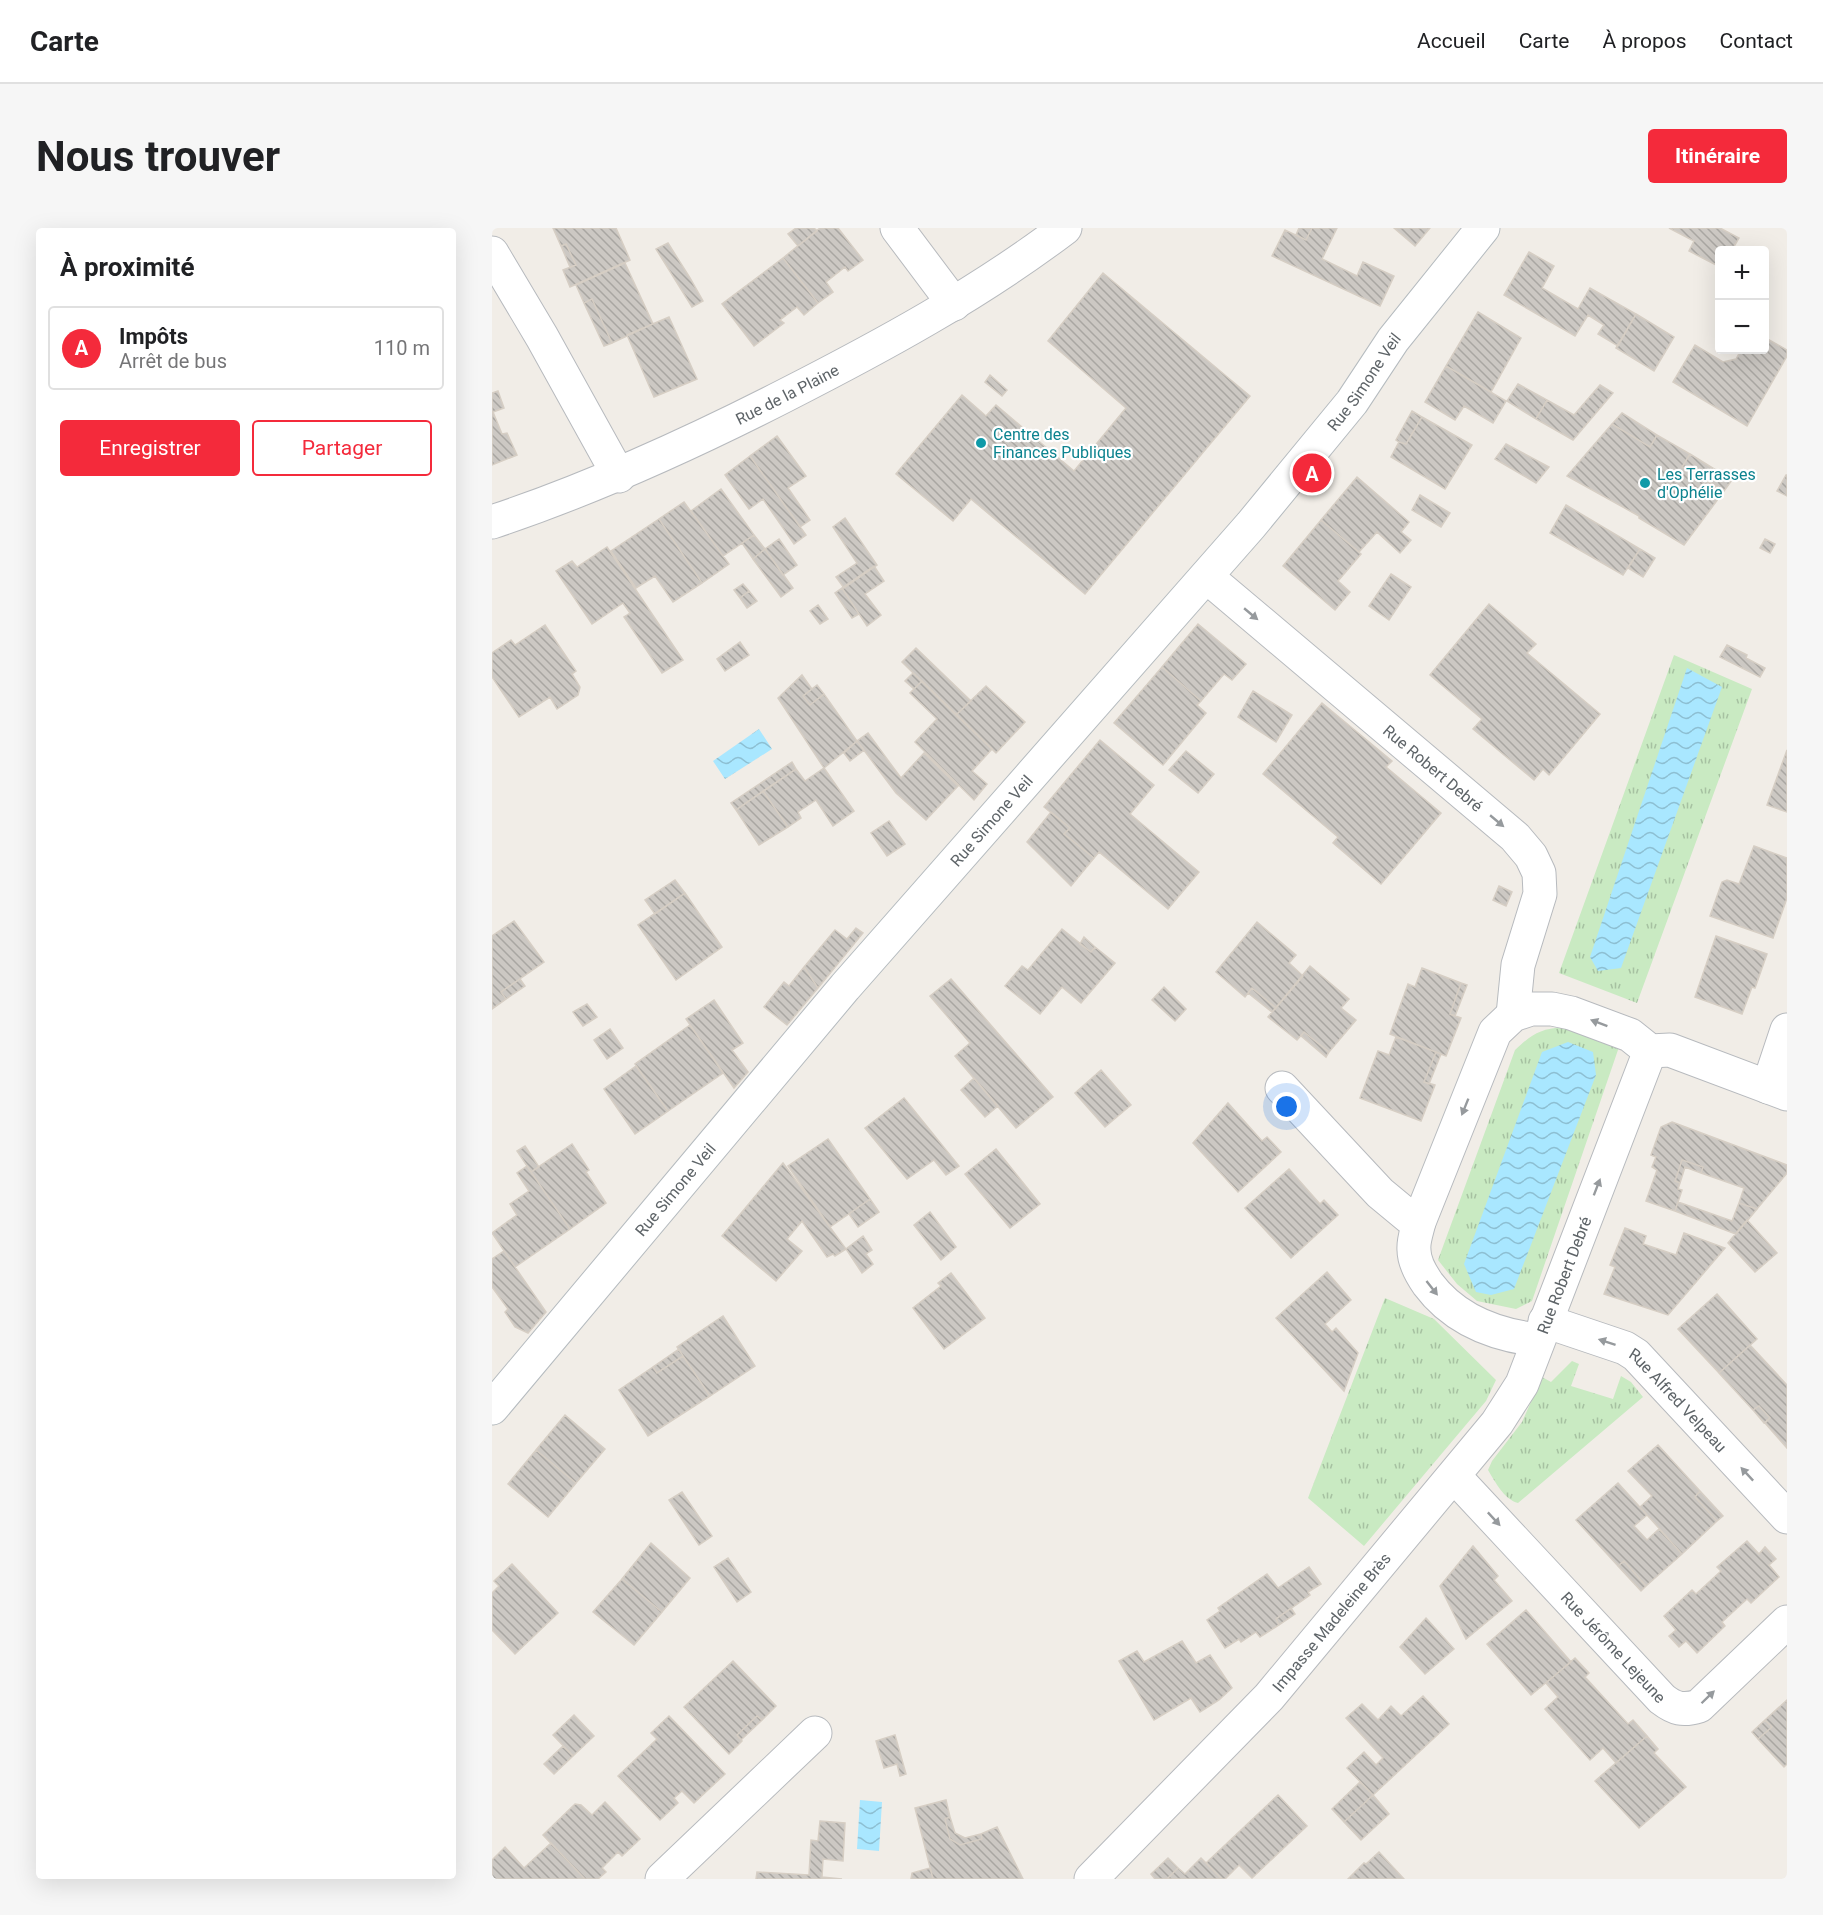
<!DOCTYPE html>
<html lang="fr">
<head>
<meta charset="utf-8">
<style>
	body { margin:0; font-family:Roboto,sans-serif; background:#f6f6f6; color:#202124 }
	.controls { position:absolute; right:18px; top:18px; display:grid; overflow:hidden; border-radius:6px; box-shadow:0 6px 24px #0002 }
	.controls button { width:54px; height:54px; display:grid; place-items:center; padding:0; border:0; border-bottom:2px solid #e0e0e0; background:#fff; color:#202124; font:30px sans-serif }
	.you { position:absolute; left:795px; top:879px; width:21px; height:21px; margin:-15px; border:4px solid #fff; border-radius:50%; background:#1a73e8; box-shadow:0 0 0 9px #1a73e833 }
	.badge { display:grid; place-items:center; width:39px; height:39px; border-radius:50%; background:#f42a3b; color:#fff; font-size:20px; font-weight:700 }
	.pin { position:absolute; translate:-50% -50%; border:3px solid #fff; box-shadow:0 2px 6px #0006 }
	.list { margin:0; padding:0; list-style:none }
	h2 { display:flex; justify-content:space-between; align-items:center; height:78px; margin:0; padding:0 24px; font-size:26px }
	h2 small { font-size:20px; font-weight:400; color:#757577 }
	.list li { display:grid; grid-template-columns:39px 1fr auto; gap:18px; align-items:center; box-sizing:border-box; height:84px; margin:0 12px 12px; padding:0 12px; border:2px solid #e0e0e0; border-radius:6px }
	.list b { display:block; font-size:22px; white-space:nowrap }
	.list p { margin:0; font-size:20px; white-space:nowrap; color:#757577 }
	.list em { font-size:20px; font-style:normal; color:#757577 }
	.actions { display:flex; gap:12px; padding:18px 24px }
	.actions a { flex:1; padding:14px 0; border:2px solid #f42a3b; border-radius:6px; text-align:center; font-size:21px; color:#f42a3b }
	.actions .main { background:#f42a3b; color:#fff }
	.map { position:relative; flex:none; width:1295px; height:1651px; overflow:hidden; border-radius:6px }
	header { display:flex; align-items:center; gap:36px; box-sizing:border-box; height:84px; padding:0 30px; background:#fff; border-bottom:2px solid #e0e0e0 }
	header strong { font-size:28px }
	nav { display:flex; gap:33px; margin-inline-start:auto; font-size:21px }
	.intro { display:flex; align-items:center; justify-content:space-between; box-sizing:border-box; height:144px; padding:0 36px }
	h1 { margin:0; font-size:42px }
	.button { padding:15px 27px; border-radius:6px; background:#f42a3b; color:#fff; font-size:21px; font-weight:700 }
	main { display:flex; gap:36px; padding:0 36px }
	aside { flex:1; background:#fff; border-radius:6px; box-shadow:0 6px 24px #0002 }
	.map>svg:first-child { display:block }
	.grass { fill:url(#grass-tufts) }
	.water { fill:url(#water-waves) }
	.building { fill:url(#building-back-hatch); stroke:#d6cec4; stroke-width:1.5 }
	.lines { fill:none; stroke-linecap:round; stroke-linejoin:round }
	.minor-casing { stroke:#b7babe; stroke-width:35 }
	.secondary-casing { stroke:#b5bbbf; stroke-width:35 }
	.minor { stroke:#fff; stroke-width:33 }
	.secondary { stroke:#fff; stroke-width:33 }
	.oneway { fill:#969a9d }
	.culture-dot { fill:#0f9aa8; stroke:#fff; stroke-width:2 }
	.labels { text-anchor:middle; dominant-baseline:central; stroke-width:4.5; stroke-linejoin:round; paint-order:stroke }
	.street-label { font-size:16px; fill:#5e6468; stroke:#fff }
	.culture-label { font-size:16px; fill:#0d838f; stroke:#fff; text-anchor:start }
</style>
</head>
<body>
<header>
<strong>Carte</strong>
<nav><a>Accueil</a><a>Carte</a><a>À propos</a><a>Contact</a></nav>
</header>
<div class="intro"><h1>Nous trouver</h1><a class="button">Itinéraire</a></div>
<main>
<aside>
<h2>À proximité<small></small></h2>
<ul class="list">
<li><span class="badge">A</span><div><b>Impôts</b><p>Arrêt de bus</p></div><em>110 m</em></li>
</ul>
<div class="actions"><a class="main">Enregistrer</a><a>Partager</a></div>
</aside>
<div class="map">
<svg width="1295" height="1651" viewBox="0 0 1295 1651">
	<defs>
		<pattern id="grass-tufts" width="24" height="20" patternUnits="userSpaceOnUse" patternTransform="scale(1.5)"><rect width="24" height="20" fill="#c9eac2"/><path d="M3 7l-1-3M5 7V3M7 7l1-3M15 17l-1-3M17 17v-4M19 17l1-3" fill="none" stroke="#a6c1a1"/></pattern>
		<pattern id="water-waves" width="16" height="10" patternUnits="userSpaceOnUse" patternTransform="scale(1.5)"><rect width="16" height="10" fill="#a9e7ff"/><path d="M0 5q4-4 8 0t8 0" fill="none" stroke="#8dbfd2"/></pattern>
		<pattern id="building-back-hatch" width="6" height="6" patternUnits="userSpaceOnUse" patternTransform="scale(1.5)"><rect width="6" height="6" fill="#ccc8c3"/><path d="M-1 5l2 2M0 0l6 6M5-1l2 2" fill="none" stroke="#a9a6a2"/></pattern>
	</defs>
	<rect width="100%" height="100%" fill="#f1ede7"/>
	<path class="grass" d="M1182,427L1260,461L1145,775L1067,745Z
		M1071,799L1127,819L1040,1073L1024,1081L985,1073L965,1056L946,1032L1023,822C1040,806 1048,801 1071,799Z
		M893,1070L942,1091L1004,1152L994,1173L872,1318L816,1270Z
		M1080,1133L1087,1136L1079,1158L1121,1171L1129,1148L1139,1154L1151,1169L1026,1275C1013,1272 1003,1254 996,1242L1000,1233L1030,1194L1050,1149L1059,1154Z"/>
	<path class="water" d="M1195,440L1230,459L1129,740L1106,743L1098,729Z
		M267,501L280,521L233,551L221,533Z
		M1076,814L1101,824L1104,847L1022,1061L999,1067L984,1064L972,1036L1050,824Z
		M368,1572L390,1574L387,1623L365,1621Z"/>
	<path class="building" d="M61,0H124L138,32L78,59L71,42L84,37L74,16L69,18Z
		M304,0H322L325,3L306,18L296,6Z
		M328,0H346L371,32L356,43L353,39L334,54L341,64L326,75L291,30Z
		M807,0H820L814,12L804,7Z
		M820,0H845L830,31L865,48L871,34L902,48L888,78L780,28L793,2L814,12Z
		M902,0H938L923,18Z
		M1177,0H1228L1247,10L1240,22H1228V39L1197,23L1202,13Z
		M176,15L198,50L211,73L200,79L164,21Z
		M74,16L84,37L78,39L69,18Z
		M1037,24L1062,38L1050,60L1086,81L1098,60L1144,86L1126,118L1106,106L1112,97L1096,87L1083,108L1012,67Z
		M291,30L326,75L312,87L305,79L288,92L292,95L262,118L230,76Z
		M133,35L161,96L120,115L100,71L92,75L84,57Z
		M611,45L758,168L593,366L479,271L461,293L404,246L470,167L494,188L504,177L582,243L634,180L556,113Z
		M100,71L120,115L112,118L92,75Z
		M986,84L1029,110L999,164L954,138Z
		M1144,86L1182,109L1162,143L1124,120Z
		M177,89L205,151L162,169L135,107Z
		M1272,109L1295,122V128L1255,198L1181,154L1203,117L1231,134L1244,131L1249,122H1272Z
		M954,138L1014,173L1001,195L972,178L963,192L933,174Z
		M498,147L515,162L510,168L493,154Z
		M1026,156L1055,172L1044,191L1015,173Z
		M1108,157L1121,165L1081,212L1044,191L1055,172L1082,187Z
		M6,163L12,180L1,184L10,206L15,205L25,227L0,237V165Z
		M920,183L930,189L914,216L907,214L904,212Z
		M1130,185L1165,207L1158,219L1120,196Z
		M930,189L980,217L953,261L899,229L907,214L914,216Z
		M1120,196L1158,219L1165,207L1198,226L1190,239L1232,263L1192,317L1147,290V288L1075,248Z
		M285,208L314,248L296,260L318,292L308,299L258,228Z
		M1014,216L1057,239L1044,255L1003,231Z
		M1198,226L1240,252L1232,263L1190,239Z
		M258,228L314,307L302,316L271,271L257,281L233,247Z
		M1294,247H1295V268L1285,263Z
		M865,249L917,294L909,304L919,312L908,325L885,304L867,324L829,292Z
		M229,261L262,307L231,328L199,283Z
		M928,267L958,285L949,299L920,282Z
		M192,274L237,336L210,355L167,291Z
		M1074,277L1148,321L1131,347L1058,305Z
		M353,290L385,337L352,360L344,349L365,335L341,299Z
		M167,291L210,355L181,374L163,348L144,360L119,323Z
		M829,292L869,326L846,353L858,364L843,382L791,338Z
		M262,307L273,321L261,331L250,315Z
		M287,311L305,337L291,347L273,321Z
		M1273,311L1283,316L1278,325L1268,320Z
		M115,319L191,432L170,445L132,389L138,385L131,375L100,396L64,343L80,333L85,339Z
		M273,321L301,360L289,369L261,331Z
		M1148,321L1163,330L1151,349L1136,340Z
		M382,338L392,353L373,366L389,387L375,398L350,360Z
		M899,346L919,359L897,392L877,378Z
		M251,356L257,363L248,370L242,362Z
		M350,360L367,386L360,390L343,365Z
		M257,363L265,373L255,380L248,370Z
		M997,376L1044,416L1035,425L1108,486L1057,547L1051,541L1042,552L981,501L990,491L938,447Z
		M326,377L336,391L328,396L318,383Z
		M706,396L754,436L740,452L732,446L709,473L670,439Z
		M53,397L84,443L80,446L88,459L86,467L65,481L58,469L27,489L0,449V425L19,412L23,417Z
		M248,414L257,427L233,443L225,431Z
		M1235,417L1255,427L1254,430L1273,440L1268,449L1228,429Z
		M424,420L479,473L464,487L410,434Z
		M670,439L709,473L705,477L714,485L671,537L622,495Z
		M421,445L430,453L422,461L413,453Z
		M310,447L320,461L311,468L318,477L332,466L365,513L332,540L286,470Z
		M430,453L500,521L480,543L495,556L482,572L423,514L445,491L418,465Z
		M325,457L332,466L318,477L311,468Z
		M494,458L533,494L504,525L464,487Z
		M761,463L800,487L784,514L746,489Z
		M830,475L900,533L894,539L949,585L889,656L841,615L846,609L771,546Z
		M376,505L409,550L432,525L466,558L434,592L404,565L365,513Z
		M608,512L662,557L638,586L707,644L676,681L607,624L602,630L572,606L578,600L552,579Z
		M365,513L372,522L358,533L352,525Z
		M1295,522V584L1275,577Z
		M694,523L722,546L706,565L677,542Z
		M300,534L304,541L244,582L239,575Z
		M332,540L362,583L341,598L324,572L306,584L309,590L296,599L271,563L304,541L313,553Z
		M271,563L296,599L267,617L244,582Z
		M559,584L578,600L572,606L602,630L579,658L535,614Z
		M397,593L413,616L395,628L379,605Z
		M1262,618L1295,630V670L1281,710L1218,688L1230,654L1235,652L1247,656Z
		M183,652L193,665L163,686L153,672Z
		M1007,658L1020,664L1014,678L1001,672Z
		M193,665L230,719L184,752L146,697Z
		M22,693L52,734L9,764L14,771L0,781V708Z
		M765,694L804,727L797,735L811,748L784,780L760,760L753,769L724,744Z
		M364,700L371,705L326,760L312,739L343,702L355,711Z
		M570,701L599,724L603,719L623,735L589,775L570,759L548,786L513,758L530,738L536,742Z
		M1224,708L1275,726L1263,760L1260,759L1250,786L1203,769Z
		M592,709L603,719L599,724L588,716Z
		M818,738L857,771L849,780L864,792L837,824L812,804L805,812L776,789Z
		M312,739L326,760L295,797L272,779L292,754L297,758Z
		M930,740L969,755L958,786L969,790L954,828L898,806L916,756L923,759Z
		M28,751L33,758L14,771L9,764Z
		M459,751L561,869L524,900L463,828L478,815L438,768Z
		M969,755L975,757L963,788L958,786Z
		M672,759L694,781L683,793L660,772Z
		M760,760L784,780L780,784L756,765Z
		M222,772L251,815L240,822L256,844L242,860L194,791Z
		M95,776L105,789L91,798L81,784Z
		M198,797L231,845L176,883L143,836Z
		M118,801L131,820L115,831L102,812Z
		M812,804L837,824L834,829L809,808Z
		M904,809L944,824L932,854L943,857L929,893L868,870L886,823L897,827Z
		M944,824L949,826L937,856L932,854Z
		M144,838L176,883L143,906L112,861Z
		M609,842L639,877L613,899L583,865Z
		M482,850L506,878L493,889L469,862Z
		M412,870L467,938L454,947L442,932L415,951L373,900Z
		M736,875L770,913L775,909L789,924L746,964L701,915Z
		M1180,894L1295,937V945L1265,981L1247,975L1252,960L1209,945L1211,939L1190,932L1183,953L1188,955L1186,961L1190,962L1183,983L1154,973L1165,942L1160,939L1164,929L1159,927L1169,899Z
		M336,911L378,971L338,999L296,938Z
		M80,916L97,942L94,944L114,975L78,1001L39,944Z
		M33,918L47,939L39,944L25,923Z
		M504,921L548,976L518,1000L473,946Z
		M1190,932L1211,939L1209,945L1193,939L1188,955L1183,953Z
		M291,935L354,1021L343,1028L341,1026L335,1029L310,993L295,1011L310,1023L284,1053L230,1008Z
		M35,938L78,1001L23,1039L0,1005L25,987L18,976L37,963L25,945Z
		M797,941L828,976L832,972L846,987L799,1030L753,980Z
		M378,971L387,984L366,999L357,986Z
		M1186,974L1240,993L1247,975L1265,981L1244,1006L1183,983Z
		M438,984L464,1019L449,1032L422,997Z
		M1255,992L1285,1025L1263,1044L1236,1015Z
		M1133,1000L1154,1008L1151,1016L1184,1027L1192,1005L1233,1020L1176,1087L1112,1066L1123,1039L1118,1037Z
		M371,1008L380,1022L374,1026L381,1036L370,1045L354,1021Z
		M12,1023L54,1084L36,1105L23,1099L13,1084L16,1081L0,1059V1031Z
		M835,1044L859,1072L833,1096L840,1104L844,1100L866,1125L852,1163L784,1090Z
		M459,1045L493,1090L452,1121L421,1080L449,1058L446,1055Z
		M1225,1066L1265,1111L1227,1145L1186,1101Z
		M231,1088L263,1138L218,1168L185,1119Z
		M1258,1117L1295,1157V1220L1273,1195L1278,1190L1267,1178L1261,1182L1227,1145Z
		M187,1121L191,1128L165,1145L161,1139Z
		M191,1128L218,1168L156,1208L127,1162L161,1139L165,1145Z
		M1267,1178L1278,1190L1272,1195L1261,1182Z
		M73,1187L113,1221L84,1255L44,1222Z
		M1166,1217L1208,1263L1203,1269L1225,1293L1190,1326L1148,1279L1160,1268L1136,1243Z
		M44,1222L84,1255L56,1289L16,1256Z
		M1126,1255L1155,1287L1142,1298L1155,1312L1167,1301L1190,1326L1154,1358L1132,1333L1126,1338L1084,1292Z
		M1208,1263L1231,1288L1225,1293L1203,1269Z
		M190,1264L220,1308L207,1317L177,1272Z
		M1255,1313L1267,1326L1273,1319L1284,1331L1277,1337L1287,1349L1259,1375L1255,1371L1230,1394L1233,1398L1205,1425L1194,1413L1187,1419L1177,1408L1184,1402L1172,1388L1200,1362L1204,1366L1229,1343L1225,1339Z
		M159,1315L198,1350L170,1384L130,1351Z
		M981,1318L1006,1348L1002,1352L1020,1373L974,1411L948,1358Z
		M236,1330L259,1364L245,1374L222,1339Z
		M1132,1333L1154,1358L1149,1363L1126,1338Z
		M20,1336L66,1385L23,1426L0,1402V1365L7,1358L2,1353Z
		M817,1339L829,1356L816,1364L818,1367L784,1391L787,1397L768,1409L764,1404L749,1414L747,1411L733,1420L715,1392L728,1383L726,1380L775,1346L786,1360Z
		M130,1351L170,1384L142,1417L101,1384Z
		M799,1380L803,1386L787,1397L784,1391Z
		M1034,1382L1079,1434L1039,1467L995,1416Z
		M934,1390L962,1421L933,1446L908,1419Z
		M690,1413L704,1435L718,1427L740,1460L727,1472L708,1484L699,1470L662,1492L627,1433L645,1423L652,1434Z
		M1083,1430L1097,1445L1093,1449L1136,1496L1141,1492L1155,1508L1124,1535L1111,1520L1098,1532L1053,1481L1066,1469L1054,1455Z
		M241,1433L284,1478L270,1492L265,1488L245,1507L250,1513L237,1526L192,1479Z
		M931,1468L957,1496L881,1567L855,1540L872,1524L884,1537L891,1530L854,1490L870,1476L886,1492L899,1478L909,1488Z
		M1295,1472V1536L1292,1539L1266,1511L1280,1499L1273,1492Z
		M82,1487L102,1508L81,1528L61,1507Z
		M177,1488L233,1546L202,1575L190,1563L182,1570L186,1575L168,1592L126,1548L165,1511L159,1505Z
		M265,1488L270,1492L249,1512L245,1507Z
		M1273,1492L1280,1499L1266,1511L1260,1504Z
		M403,1507L414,1546L408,1548L405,1536L392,1540L384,1513Z
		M1155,1508L1166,1521L1162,1525L1194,1559L1147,1600L1103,1553Z
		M71,1518L81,1528L62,1546L52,1536Z
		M868,1554L881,1567L852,1594L840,1581Z
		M786,1567L815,1598L760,1650L747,1637L733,1651H730L714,1635Z
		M881,1567L897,1586L869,1612L852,1594Z
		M454,1572L458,1589L453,1591L458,1611L468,1617L490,1611L489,1606L505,1599L531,1651H441L423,1580Z
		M113,1574L148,1611L130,1628L126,1624L110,1640L114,1644L106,1651H93L51,1607L83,1576L89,1577L100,1587Z
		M458,1589L463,1605L473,1610L489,1606L490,1611L468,1617L458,1611L453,1591Z
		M328,1593L353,1595L351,1633L331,1631L330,1649L350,1651H264L265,1644L317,1647L319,1612L326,1613Z
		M59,1615L93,1651H0V1632L13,1619L32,1640Z
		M887,1624L912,1651H856L872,1635L874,1636Z
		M676,1630L686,1640L675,1651H663L659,1646Z
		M709,1630L730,1651H675L686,1640L693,1646Z
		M438,1640L441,1651H419L420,1645Z"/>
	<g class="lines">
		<g class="minor-casing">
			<g id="minor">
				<path d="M405,0L462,76"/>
				<path d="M0,25L50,109L127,248"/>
				<path id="s1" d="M0,294C102,260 196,217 292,168C390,118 486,66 573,0"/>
				<path id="s2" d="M715,349L1023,609L1039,628L1047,645L1048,666L1026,737L1021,787"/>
				<path d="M1276,859L1295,802"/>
				<path d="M790,860L888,965L917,989L927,994"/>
				<path id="s3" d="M1053,1093L1133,1120L1144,1127L1295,1289"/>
				<path d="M1046,1112C1003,1107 962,1091 936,1056C929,1046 922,1034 922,1022C921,1013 925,1003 927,994L1003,804L1021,787L1039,781H1060L1079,785L1138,807L1158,823L1178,822L1295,866"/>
				<path id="s4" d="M962,1248L1170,1471C1183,1481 1191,1483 1207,1478L1295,1394"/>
				<path d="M170,1651L323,1505"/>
				<path id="s5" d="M599,1651L777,1469L1005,1195L1030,1156L1158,823"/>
			</g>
		</g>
		<g class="secondary-casing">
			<g id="secondary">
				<path id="s6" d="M0,1180L353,759L759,297L860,174L901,112L991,0"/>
			</g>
		</g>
		<use href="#minor" class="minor"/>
		<use href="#secondary" class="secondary"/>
	</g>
	<defs><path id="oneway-solid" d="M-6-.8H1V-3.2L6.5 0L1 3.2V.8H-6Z" transform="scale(1.5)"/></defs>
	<g class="oneway">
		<use href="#oneway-solid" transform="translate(759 386) rotate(40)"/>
		<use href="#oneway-solid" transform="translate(1005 593) rotate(40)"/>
		<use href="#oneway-solid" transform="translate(1107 795) rotate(-159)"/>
		<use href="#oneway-solid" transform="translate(973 879) rotate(112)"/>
		<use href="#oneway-solid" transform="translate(1105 959) rotate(-69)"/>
		<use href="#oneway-solid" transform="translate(940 1060) rotate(52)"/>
		<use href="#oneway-solid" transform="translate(1115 1114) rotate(-162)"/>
		<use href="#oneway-solid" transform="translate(1255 1246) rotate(-133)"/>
		<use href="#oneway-solid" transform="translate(1002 1291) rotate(47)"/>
		<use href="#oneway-solid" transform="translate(1216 1469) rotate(-44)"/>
	</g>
	<g class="culture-dot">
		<circle cx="489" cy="215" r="6"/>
		<circle cx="1153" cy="255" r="6"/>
	</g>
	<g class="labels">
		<g class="street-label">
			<text stroke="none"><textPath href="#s6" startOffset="1347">Rue Simone Veil</textPath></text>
			<text stroke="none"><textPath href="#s1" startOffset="322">Rue de la Plaine</textPath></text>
			<text stroke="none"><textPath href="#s2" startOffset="296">Rue Robert Debré</textPath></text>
			<text stroke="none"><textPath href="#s6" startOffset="771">Rue Simone Veil</textPath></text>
			<text stroke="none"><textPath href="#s6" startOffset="285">Rue Simone Veil</textPath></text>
			<text stroke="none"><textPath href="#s5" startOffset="774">Rue Robert Debré</textPath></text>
			<text stroke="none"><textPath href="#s3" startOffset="159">Rue Alfred Velpeau</textPath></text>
			<text stroke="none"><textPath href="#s5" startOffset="352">Impasse Madeleine Brès</textPath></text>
			<text stroke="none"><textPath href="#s4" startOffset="234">Rue Jérôme Lejeune</textPath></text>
		</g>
		<g class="culture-label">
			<text x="501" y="206">Centre des<tspan x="501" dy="18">Finances Publiques</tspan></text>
			<text x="1165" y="246">Les Terrasses<tspan x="1165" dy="18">d'Ophélie</tspan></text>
		</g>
	</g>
</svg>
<div class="controls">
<button>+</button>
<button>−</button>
</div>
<div class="you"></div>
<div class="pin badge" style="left:820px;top:245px">A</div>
</div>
</main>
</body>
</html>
